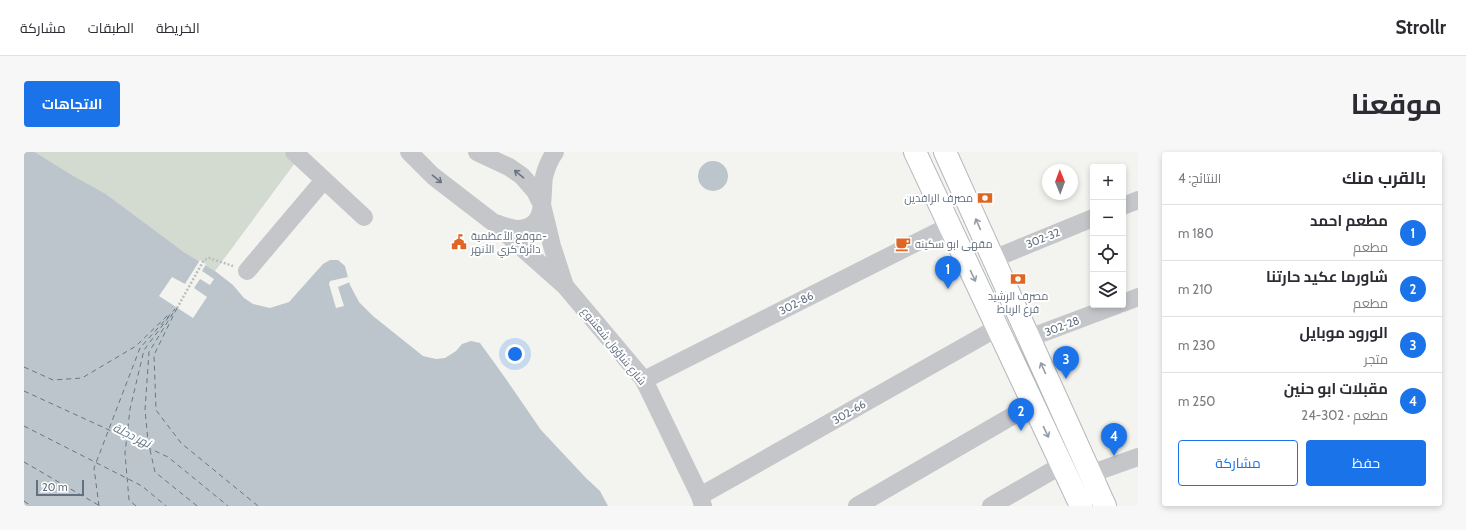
<!DOCTYPE html>
<html lang="ar">
<head>
<meta charset="utf-8">
<style>
	body { margin:0; font-family:Cabin,Cairo,sans-serif; background:#f7f7f7; color:#2b2b33; direction:rtl }
	.controls { position:absolute; right:12px; top:12px; display:grid; overflow:hidden; border-radius:4px; box-shadow:0 2px 6px #0003 }
	.controls button { width:36px; height:36px; display:grid; place-items:center; padding:0; border:0; border-bottom:1px solid #e1e1e2; background:#fff; color:#2b2b33; font:20px sans-serif }
	.compass { position:absolute; left:1018px; top:12px; width:36px; height:36px; border-radius:50%; background:#fff; box-shadow:0 2px 6px #0003; rotate:359deg }
	.scale { position:absolute; left:12px; bottom:10px; width:48px; box-sizing:border-box; padding-left:4px; border:2px solid #637080; border-top:0; font-size:11px; line-height:14px; white-space:nowrap; color:#637080; -webkit-text-stroke:3px #fff; paint-order:stroke }
	.you { position:absolute; left:491px; top:202px; width:14px; height:14px; margin:-10px; border:3px solid #fff; border-radius:50%; background:#1a73e8; box-shadow:0 0 0 6px #1a73e833 }
	.badge { display:grid; place-items:center; width:26px; height:26px; border-radius:50%; background:#1a73e8; color:#fff; font-size:13px; font-weight:700 }
	.pin { position:absolute; translate:-50% -33px; filter:drop-shadow(0 1px 2px #0008) }
	.pin::after { content:''; position:absolute; top:21px; width:14px; height:12px; background:inherit; clip-path:polygon(0 0,100% 0,50% 100%) }
	.list { margin:0; padding:0; list-style:none }
	h2 { display:flex; justify-content:space-between; align-items:center; height:52px; margin:0; padding:0 16px; font-size:17px }
	h2 small { font-size:13px; font-weight:400; color:#7c7c81 }
	.list li { display:grid; grid-template-columns:26px 1fr auto; gap:12px; align-items:center; box-sizing:border-box; height:56px; padding:0 16px; border-top:1px solid #e1e1e2 }
	.list b { display:block; font-size:15px; white-space:nowrap }
	.list p { margin:0; font-size:13px; white-space:nowrap; color:#7c7c81 }
	.list em { font-size:13px; font-style:normal; color:#7c7c81 }
	.actions { display:flex; gap:8px; padding:12px 16px }
	.actions a { flex:1; padding:9px 0; border:1px solid #1a73e8; border-radius:4px; text-align:center; font-size:14px; color:#1a73e8 }
	.actions .main { background:#1a73e8; color:#fff }
	.icon { flex:none; width:22px; height:22px; fill:none; stroke:currentColor; stroke-width:2; stroke-linecap:round; stroke-linejoin:round }
	.map { position:relative; flex:none; width:1114px; height:354px; overflow:hidden; direction:ltr; border-radius:4px }
	header { display:flex; align-items:center; gap:24px; box-sizing:border-box; height:56px; padding:0 20px; background:#fff; border-bottom:1px solid #e1e1e2 }
	header strong { font-size:19px }
	nav { display:flex; gap:22px; margin-inline-start:auto; font-size:14px }
	.intro { display:flex; align-items:center; justify-content:space-between; box-sizing:border-box; height:96px; padding:0 24px }
	h1 { margin:0; font-size:28px }
	.button { padding:10px 18px; border-radius:4px; background:#1a73e8; color:#fff; font-size:14px; font-weight:700 }
	main { display:flex; gap:24px; padding:0 24px }
	aside { flex:1; background:#fff; border-radius:4px; box-shadow:0 2px 6px #0003 }
	.map>svg:first-child { display:block }
	.green { fill:#d3dbd1 }
	.water { fill:#bcc5cb }
	.pier { fill:#f3f4ef }
	.lines { fill:none; stroke-linecap:round; stroke-linejoin:round }
	.ferry { stroke:#637885; stroke-width:1; stroke-dasharray:5 4; stroke-linecap:butt }
	.major-casing { stroke:#b4b7bb; stroke-width:24 }
	.path { stroke:#bbbdbf; stroke-width:2.5; stroke-dasharray:2 2; stroke-linecap:butt }
	.minor { stroke:#c4c6ca; stroke-width:18 }
	.major { stroke:#fff; stroke-width:22 }
	.oneway { stroke:#687484 }
	.oneway2 { stroke:#929ba6 }
	.labels { text-anchor:middle; dominant-baseline:central; stroke-width:4; stroke-linejoin:round; paint-order:stroke }
	.poi-label { font-size:11px; fill:#637080; stroke:#fff; text-anchor:start }
	.street-label { font-size:11px; fill:#637080; stroke:#fff }
	.water-label { font-size:12px; font-style:italic; fill:#637885; stroke:#fff }
</style>
</head>
<body>
<header>
<strong>Strollr</strong>
<nav><a>الخريطة</a><a>الطبقات</a><a>مشاركة</a></nav>
</header>
<div class="intro"><h1>موقعنا</h1><a class="button">الاتجاهات</a></div>
<main>
<aside>
<h2>بالقرب منك<small>النتائج: 4</small></h2>
<ul class="list">
<li><span class="badge">1</span><div><b>مطعم احمد</b><p>مطعم</p></div><em>180 m</em></li>
<li><span class="badge">2</span><div><b>شاورما عكيد حارتنا</b><p>مطعم</p></div><em>210 m</em></li>
<li><span class="badge">3</span><div><b>الورود موبايل</b><p>متجر</p></div><em>230 m</em></li>
<li><span class="badge">4</span><div><b>مقبلات ابو حنين</b><p>مطعم · 302-24</p></div><em>250 m</em></li>
</ul>
<div class="actions"><a class="main">حفظ</a><a>مشاركة</a></div>
</aside>
<div class="map">
<svg width="1114" height="354" viewBox="0 0 1114 354">
	<rect width="100%" height="100%" fill="#f3f4ef"/>
	<path class="green" d="M11,0H260L271,11L191,119L160,100L82,42L48,23Z"/>
	<path class="water" d="M0,0H11L48,23L82,42L160,100L191,119L209,133L220,146L229,152L246,156L265,150L299,112L306,108H314L321,114L326,133L335,150L349,164L399,204L412,207L421,206L432,199L438,192L447,189L456,191L482,227L517,278L562,326L576,339L584,354H0Z
		M674 24a15 15 0 1 1 30 0a15 15 0 1 1-30 0Z"/>
	<path class="pier" d="M176,108L182,112L178,119L190,127L186,133L176,127L170,136L183,145L169,166L135,144L148,125L161,132Z
		M324,125L326,130L314,135L320,154L312,156L305,132L306,129Z"/>
	<g class="lines">
		<path class="ferry" d="M153,156L130,203L132,258L157,291L234,354
			M149,161L125,200L121,258L124,289L131,320L173,354
			M0,215L29,228L58,226L112,194L146,161
			M0,239L144,305L204,354
			M0,274L118,334L142,354
			M0,310L76,354
			M0,349L7,354
			M75,354L70,316L116,196L151,157
			M112,354L105,348L101,301L106,257L120,198L147,162"/>
		<g class="major-casing">
			<path id="major" d="M891,0L1057,354
				M921,0L1081,354"/>
		</g>
		<path class="path" d="M153,156L180,108L185,106L209,114"/>
		<path class="minor" d="M270,0L340,65
			M385,0L409,24L470,71L541,134
			M453,0L485,15L498,24L511,39L518,53L528,94L541,134L620,228L676,344L679,354
			M1099,54L1114,48
			M471,71C478,73 487,77 495,77C524,75 517,45 520,25C522,17 526,7 531,0
			M969,107L1069,66
			M223,119L300,28
			M1099,151L1114,145
			M1005,186L1093,153
			M620,228L925,74
			M1066,322L1114,305
			M676,344L973,176
			M833,354L1009,252
			M967,354L1038,313"/>
		<use href="#major" class="major"/>
	</g>
	<defs><path id="oneway-shaft" d="M-6 0H5M1.5-3L5.5 0L1.5 3" fill="none" stroke-width="1.6" stroke-linecap="round" stroke-linejoin="round"/></defs>
	<g class="oneway">
		<use href="#oneway-shaft" transform="translate(495 22) rotate(-141)"/>
		<use href="#oneway-shaft" transform="translate(413 27) rotate(39)"/>
	</g>
	<g class="oneway2">
		<use href="#oneway-shaft" transform="translate(954 72) rotate(-114)"/>
		<use href="#oneway-shaft" transform="translate(949 124) rotate(65)"/>
		<use href="#oneway-shaft" transform="translate(1019 216) rotate(-114)"/>
		<use href="#oneway-shaft" transform="translate(1022 280) rotate(65)"/>
	</g>
	<defs>
		<g id="bank-bare" transform="scale(1.2)"><path d="M-6-4H6V4H-6ZM0-2.3a2.3 2.3 0 1 0 0 4.6a2.3 2.3 0 1 0 0-4.6Z" fill="#e06623" stroke="#fff" stroke-width="2.5" paint-order="stroke"/></g>
		<g id="civic-bare" transform="scale(1.2)"><path d="M-.6-6.5H3V-4.5H.6V-3L4-1V1h2V6H-6V1h2V-1L-.6-3ZM-1.2 2.5V6h2.4V2.5Z" fill="#e06623" stroke="#fff" stroke-width="2.5" paint-order="stroke"/></g>
		<g id="cafe-bare" transform="scale(1.2)"><path d="M-5.5-4.5H6V0H3Q3 3.5 0 3.5H-2.5Q-5.5 3.5-5.5 0ZM3-3.2v2h1.7v-2ZM-6 4.5H4V6H-6Z" fill="#e06623" stroke="#fff" stroke-width="2.5" paint-order="stroke"/></g>
	</defs>
	<g fill-rule="evenodd">
		<use href="#bank-bare" x="961" y="46"/>
		<use href="#civic-bare" x="435" y="90"/>
		<use href="#cafe-bare" x="879" y="92"/>
		<use href="#bank-bare" x="994" y="127"/>
	</g>
	<g class="labels">
		<g class="poi-label">
			<text x="949" y="46" text-anchor="end">مصرف الرافدين</text>
			<text x="447" y="84">موقع الأعظمية-<tspan x="447" dy="13">دائرة كري الأنهر</tspan></text>
			<text x="891" y="92">مقهى ابو سكينه</text>
			<text x="994" y="144" text-anchor="middle">مصرف الرشيد<tspan x="994" dy="13">فرع الرباط</tspan></text>
		</g>
		<g class="street-label">
			<text transform="translate(1019 86) rotate(-22)">302-32</text>
			<text transform="translate(772 151) rotate(-27)">302-86</text>
			<text transform="translate(1038 174) rotate(-21)">302-28</text>
			<text transform="translate(590 194) rotate(51)">شارع شاؤول شعشوع</text>
			<text transform="translate(825 260) rotate(-30)">302-66</text>
		</g>
		<g class="water-label">
			<text transform="translate(108 283) rotate(26)">نهر دجلة</text>
		</g>
	</g>
</svg>
<div class="controls">
<button>+</button>
<button>−</button>
<button><svg class="icon" aria-label="locate" viewBox="0 0 24 24"><circle cx="12" cy="12" r="6"/><path d="M12 2v4M12 18v4M2 12h4M18 12h4"/></svg></button>
<button><svg class="icon" aria-label="layers" viewBox="0 0 24 24"><path d="M12 4l9 5-9 5-9-5zM3 14l9 5 9-5"/></svg></button>
</div>
<svg class="compass" viewBox="-18 -18 36 36"><path d="M0-13l5 13h-10z" fill="#e53935"/><path d="M0 13l5-13h-10z" fill="#7c7c81"/></svg>
<div class="scale">20 m</div>
<div class="you"></div>
<div class="pin badge" style="left:924px;top:137px">1</div>
<div class="pin badge" style="left:997px;top:279px">2</div>
<div class="pin badge" style="left:1042px;top:227px">3</div>
<div class="pin badge" style="left:1090px;top:304px">4</div>
</div>
</main>
</body>
</html>
